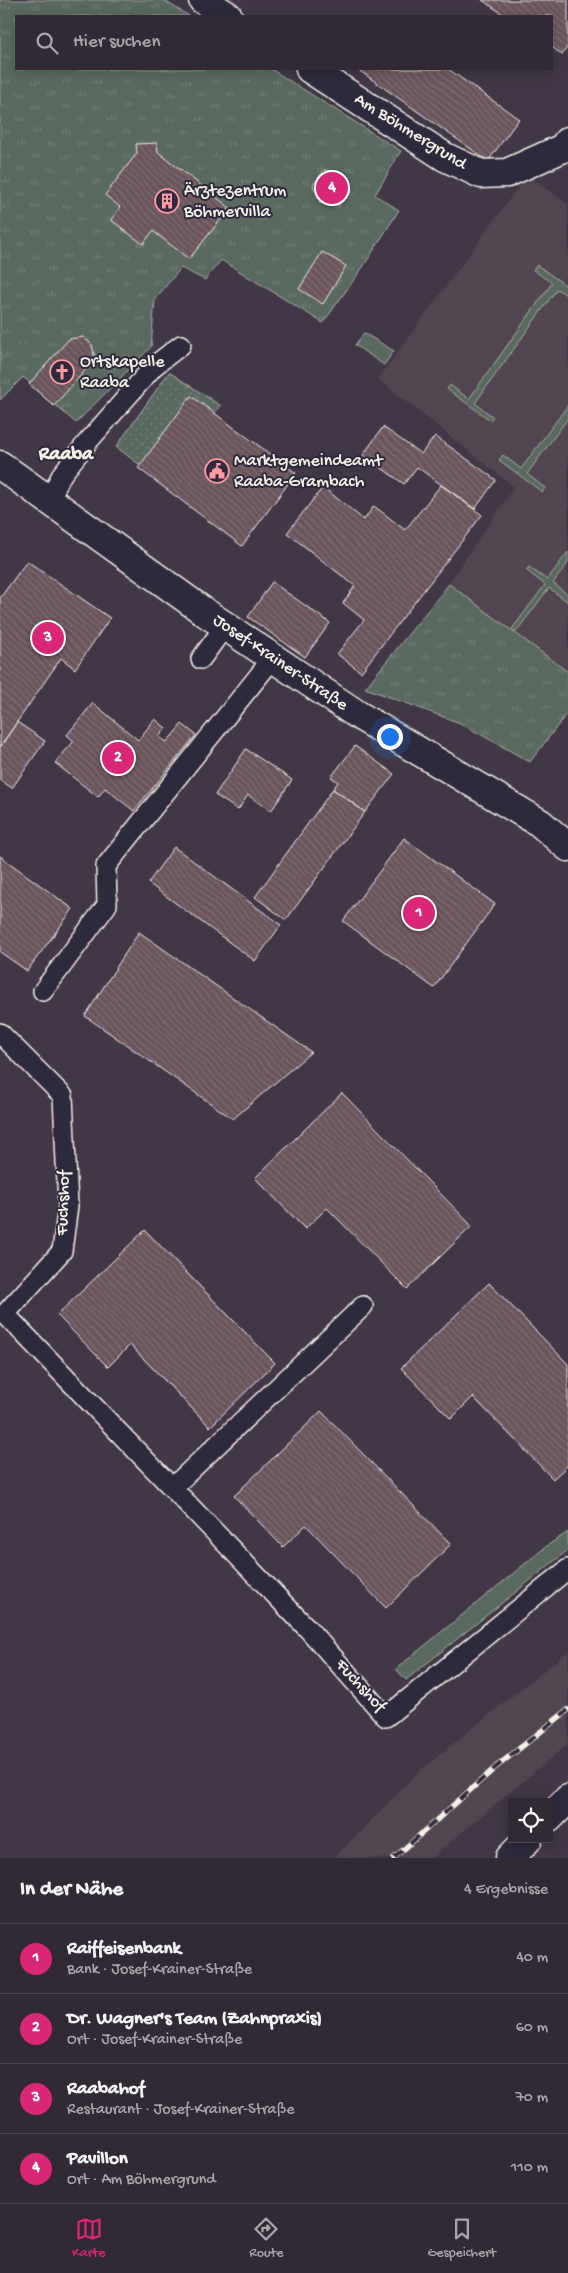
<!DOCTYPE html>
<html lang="de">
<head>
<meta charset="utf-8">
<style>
	body { margin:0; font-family:"Gochi Hand",sans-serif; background:#3d3540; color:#f1f3f6 }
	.controls { position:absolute; right:15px; bottom:15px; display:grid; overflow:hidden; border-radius:0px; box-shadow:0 2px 12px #0003 }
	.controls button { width:45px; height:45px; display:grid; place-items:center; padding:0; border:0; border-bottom:1px solid #4c454f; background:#312934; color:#f1f3f6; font:25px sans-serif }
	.you { position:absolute; left:389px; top:736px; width:18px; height:18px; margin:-12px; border:4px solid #fff; border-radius:50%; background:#1a73e8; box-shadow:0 0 0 8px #1a73e833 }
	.badge { display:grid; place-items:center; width:32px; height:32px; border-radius:50%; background:#db2777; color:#fff; font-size:16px; font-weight:700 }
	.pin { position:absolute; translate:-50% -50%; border:2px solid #fff; box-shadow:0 1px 5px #0006 }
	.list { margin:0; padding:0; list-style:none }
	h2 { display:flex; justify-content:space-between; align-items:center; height:65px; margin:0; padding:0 20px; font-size:21px }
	h2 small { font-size:16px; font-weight:400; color:#a8a6ac }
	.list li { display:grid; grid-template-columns:32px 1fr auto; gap:15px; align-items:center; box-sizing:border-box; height:70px; padding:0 20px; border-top:1px solid #4c454f }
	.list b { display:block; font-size:19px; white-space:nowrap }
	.list p { margin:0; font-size:16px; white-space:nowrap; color:#a8a6ac }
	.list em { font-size:16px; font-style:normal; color:#a8a6ac }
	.icon { flex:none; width:28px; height:28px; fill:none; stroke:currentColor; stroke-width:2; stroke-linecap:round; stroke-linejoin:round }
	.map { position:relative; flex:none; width:568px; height:1858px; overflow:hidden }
	.search { position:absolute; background:#312934; box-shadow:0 2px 12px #0003; left:15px; right:15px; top:15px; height:55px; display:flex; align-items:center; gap:12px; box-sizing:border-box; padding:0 18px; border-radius:0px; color:#a8a6ac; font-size:19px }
	.sheet { height:345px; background:#312934 }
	nav { display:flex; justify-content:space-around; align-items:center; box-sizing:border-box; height:70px; border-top:1px solid #4c454f; background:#312934; font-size:14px; color:#a8a6ac }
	nav a { display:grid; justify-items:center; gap:2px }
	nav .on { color:#db2777 }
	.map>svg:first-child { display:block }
	.built { fill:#514450 }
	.grass { fill:#5a6a61; stroke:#a7aea4 }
	.park { fill:url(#park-tufts); stroke:#a7aea4 }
	.garden { fill:url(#garden-dots); stroke:#a7aea4 }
	.building { fill:url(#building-back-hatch); stroke:#f4f1e8 }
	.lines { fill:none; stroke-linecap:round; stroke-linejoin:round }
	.service-casing { stroke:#f4f1e8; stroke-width:22 }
	.minor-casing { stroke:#f4f1e8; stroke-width:31 }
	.secondary-casing { stroke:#f4f1e8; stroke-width:31 }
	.service { stroke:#2f2a3d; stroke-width:19 }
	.minor { stroke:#2f2a3d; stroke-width:28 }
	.secondary { stroke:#2f2a3d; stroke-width:28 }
	.rail-casing { stroke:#f4f1e8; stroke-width:5.5 }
	.rail { stroke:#2f2a3d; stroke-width:4; stroke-dasharray:11; stroke-linecap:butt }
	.labels { text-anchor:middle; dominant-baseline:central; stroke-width:4; stroke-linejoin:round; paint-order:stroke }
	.street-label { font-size:18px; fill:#f4f1e8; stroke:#2f2a3d }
	.poi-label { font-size:18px; fill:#f4f1e8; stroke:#2f2a3d; text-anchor:start }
	.quarter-label { font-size:20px; font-weight:bold; fill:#f4f1e8; stroke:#2f2a3d }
</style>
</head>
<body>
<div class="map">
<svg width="568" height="1858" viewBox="0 0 568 1858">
	<defs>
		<pattern id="park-tufts" width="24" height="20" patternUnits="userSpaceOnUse" patternTransform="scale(1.25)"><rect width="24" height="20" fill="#5a6a61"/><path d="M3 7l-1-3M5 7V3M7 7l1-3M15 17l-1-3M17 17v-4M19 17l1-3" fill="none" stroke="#728078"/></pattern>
		<pattern id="garden-dots" width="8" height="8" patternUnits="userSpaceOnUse" patternTransform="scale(1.25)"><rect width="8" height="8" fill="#5a6a61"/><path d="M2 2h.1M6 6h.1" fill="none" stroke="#728078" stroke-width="1.8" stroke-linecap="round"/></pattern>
		<pattern id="building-back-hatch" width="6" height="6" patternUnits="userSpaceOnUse" patternTransform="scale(1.25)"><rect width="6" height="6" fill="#6b545c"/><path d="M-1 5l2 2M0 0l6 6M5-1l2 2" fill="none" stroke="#816d73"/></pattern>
	</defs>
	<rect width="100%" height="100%" fill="#413746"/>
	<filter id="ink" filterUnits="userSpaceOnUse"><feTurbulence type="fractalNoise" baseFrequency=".02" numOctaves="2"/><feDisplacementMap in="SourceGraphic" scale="10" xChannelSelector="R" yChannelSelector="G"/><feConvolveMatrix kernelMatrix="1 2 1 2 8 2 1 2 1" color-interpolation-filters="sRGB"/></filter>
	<g filter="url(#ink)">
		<path class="built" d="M527,175L568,204V676L444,590L514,487L378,379Z
			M568,1651V1744L431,1858H334L418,1772Z"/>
		<path class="grass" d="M537,265L568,287V296L557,289L475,403L493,417L490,420L447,389L450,385L469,399L552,283L533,270Z
			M364,333L394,351L384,365L355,345Z
			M568,405V418L527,474L545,488L542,492L499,460L503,455L521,469Z
			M568,552V563L553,583L568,595V602L549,588L516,632L512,629L545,585L526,570L529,567L547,580Z
			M568,1532V1550L406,1680L396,1669L548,1545Z"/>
		<path class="park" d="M0,0H163L189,16H16V69H271L401,151L375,195L399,210L363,267L323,323L221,260L205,280L181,268L155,299L151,347L76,423L23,377L0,400Z
			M449,584L568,672V712L530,762L460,723L365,688Z"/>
		<path class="garden" d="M169,372L221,406L213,416L140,465L116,447Z"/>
		<path class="building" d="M482,0H568V46L562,55L552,47V16H506Z
			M357,69H448L519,119L488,161Z
			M157,143L158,152L230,208L189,259L153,231L143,244L111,220L120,207L105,195L137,153L136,144Z
			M324,170L344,173L352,191L339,205L320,203L313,185Z
			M322,252L346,266L323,304L299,289Z
			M84,337L92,345L95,359L54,406L29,384L69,339Z
			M191,396L296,473L242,546L138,468Z
			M383,427L421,454L435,436L496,480L475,509L417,467L404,484L363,455Z
			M441,485L482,515L361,672L337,654L364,620L343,603L355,586L287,533L323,487L364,520L374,506L405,530Z
			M27,561L110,618L75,669L61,658L0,747V598Z
			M272,582L330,623L305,657L248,617Z
			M93,703L138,740L155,719L166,728L159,737L167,742L182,724L196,735L134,811L105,788L98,797L55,763L74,741L67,735Z
			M17,722L45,741L12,788L0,780V747Z
			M355,746L394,774L365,812L333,789L338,782L331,777Z
			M246,749L292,780L271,811L248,795L238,810L215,795Z
			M333,789L365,812L286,920L255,897Z
			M404,838L495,904L434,988L343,921Z
			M174,847L281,925L255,961L148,883Z
			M0,856L73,909L27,971L0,952Z
			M139,932L311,1052L233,1119L85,1016Z
			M342,1093L472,1226L407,1289L327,1208L305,1229L255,1178Z
			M145,1230L275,1363L210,1427L130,1345L108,1367L57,1315Z
			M489,1283L568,1364V1465L553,1479L473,1397L451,1419L401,1368Z
			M321,1411L451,1544L386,1608L306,1525L283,1547L234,1496Z"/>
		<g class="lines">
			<g class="service-casing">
				<path id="service" d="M49,501L62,474L85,445L154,366L181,345
					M201,659L225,626
					M43,991L107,905L106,866L273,658
					M0,1033L63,1096L68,1206L62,1251L5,1314L308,1629L386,1717L568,1569
					M172,1488L363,1306"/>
			</g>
			<g class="minor-casing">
				<path id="minor" d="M203,0L228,16
					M310,69L445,157L481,174L507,173L563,148L568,141
					M549,1818L568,1799
					M510,1858L528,1839"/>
			</g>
			<g class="secondary-casing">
				<path id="secondary" d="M0,465L206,613L358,715L540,823L568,847"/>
			</g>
			<use href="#service" class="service"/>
			<use href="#minor" class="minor"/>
			<use href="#secondary" class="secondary"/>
			<g class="rail-casing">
				<path id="rail" d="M394,1858L496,1767L568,1710"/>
			</g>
			<use href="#rail" class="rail"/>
		</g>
	</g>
	<defs>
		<g id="building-ring" transform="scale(1.25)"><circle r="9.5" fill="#2f2a3d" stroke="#ff9aa2" stroke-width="1.5"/><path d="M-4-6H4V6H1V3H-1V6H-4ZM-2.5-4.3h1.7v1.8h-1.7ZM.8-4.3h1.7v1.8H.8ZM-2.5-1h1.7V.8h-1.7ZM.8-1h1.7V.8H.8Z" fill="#ff9aa2"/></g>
		<g id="church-ring" transform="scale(1.25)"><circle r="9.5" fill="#2f2a3d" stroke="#ff9aa2" stroke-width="1.5"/><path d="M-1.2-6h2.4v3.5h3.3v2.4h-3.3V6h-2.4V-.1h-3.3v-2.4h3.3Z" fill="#ff9aa2"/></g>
		<g id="civic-ring" transform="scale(1.25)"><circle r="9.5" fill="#2f2a3d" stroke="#ff9aa2" stroke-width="1.5"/><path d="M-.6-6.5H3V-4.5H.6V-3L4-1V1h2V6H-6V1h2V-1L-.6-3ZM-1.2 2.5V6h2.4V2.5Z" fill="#ff9aa2"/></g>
	</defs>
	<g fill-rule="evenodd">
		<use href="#building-ring" x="167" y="201"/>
		<use href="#church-ring" x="62" y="372"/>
		<use href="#civic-ring" x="217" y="471"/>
	</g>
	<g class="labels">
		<g class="street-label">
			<text transform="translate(410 132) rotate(32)">Am Böhmergrund</text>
			<text transform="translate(280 663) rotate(34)">Josef-Krainer-Straße</text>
			<text transform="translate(64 1203) rotate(-88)">Fuchshof</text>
			<text transform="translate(360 1686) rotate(47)">Fuchshof</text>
		</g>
		<g class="poi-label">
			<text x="184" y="191">Ärztezentrum<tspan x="184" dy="21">Böhmervilla</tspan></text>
			<text x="80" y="362">Ortskapelle<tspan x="80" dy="21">Raaba</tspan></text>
			<text x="234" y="461">Marktgemeindeamt<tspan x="234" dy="21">Raaba-Grambach</tspan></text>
		</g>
		<g class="quarter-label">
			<text x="66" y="455">Raaba</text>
		</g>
	</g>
</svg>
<div class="controls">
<button><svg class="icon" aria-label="locate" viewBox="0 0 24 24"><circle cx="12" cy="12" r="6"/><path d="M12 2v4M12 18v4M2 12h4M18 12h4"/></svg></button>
</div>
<div class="you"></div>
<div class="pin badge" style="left:419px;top:913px">1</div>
<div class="pin badge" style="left:118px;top:758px">2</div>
<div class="pin badge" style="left:48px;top:638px">3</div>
<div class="pin badge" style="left:332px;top:188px">4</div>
<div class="search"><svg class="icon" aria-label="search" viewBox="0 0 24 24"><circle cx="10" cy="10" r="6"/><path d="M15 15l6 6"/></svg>Hier suchen</div>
</div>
<section class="sheet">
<h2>In der Nähe<small>4 Ergebnisse</small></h2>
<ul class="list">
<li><span class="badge">1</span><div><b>Raiffeisenbank</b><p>Bank · Josef-Krainer-Straße</p></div><em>40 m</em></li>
<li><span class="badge">2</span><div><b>Dr. Wagner's Team (Zahnpraxis)</b><p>Ort · Josef-Krainer-Straße</p></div><em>60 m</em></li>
<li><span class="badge">3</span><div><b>Raabahof</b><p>Restaurant · Josef-Krainer-Straße</p></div><em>70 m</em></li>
<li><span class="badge">4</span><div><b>Pavillon</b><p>Ort · Am Böhmergrund</p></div><em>110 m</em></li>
</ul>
</section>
<nav>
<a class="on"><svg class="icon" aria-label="map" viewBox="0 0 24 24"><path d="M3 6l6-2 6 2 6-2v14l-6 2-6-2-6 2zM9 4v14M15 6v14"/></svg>Karte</a>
<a><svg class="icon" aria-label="directions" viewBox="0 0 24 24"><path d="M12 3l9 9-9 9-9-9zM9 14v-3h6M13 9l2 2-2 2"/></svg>Route</a>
<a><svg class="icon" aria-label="saved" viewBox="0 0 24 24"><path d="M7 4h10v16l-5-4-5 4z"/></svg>Gespeichert</a>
</nav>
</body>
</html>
